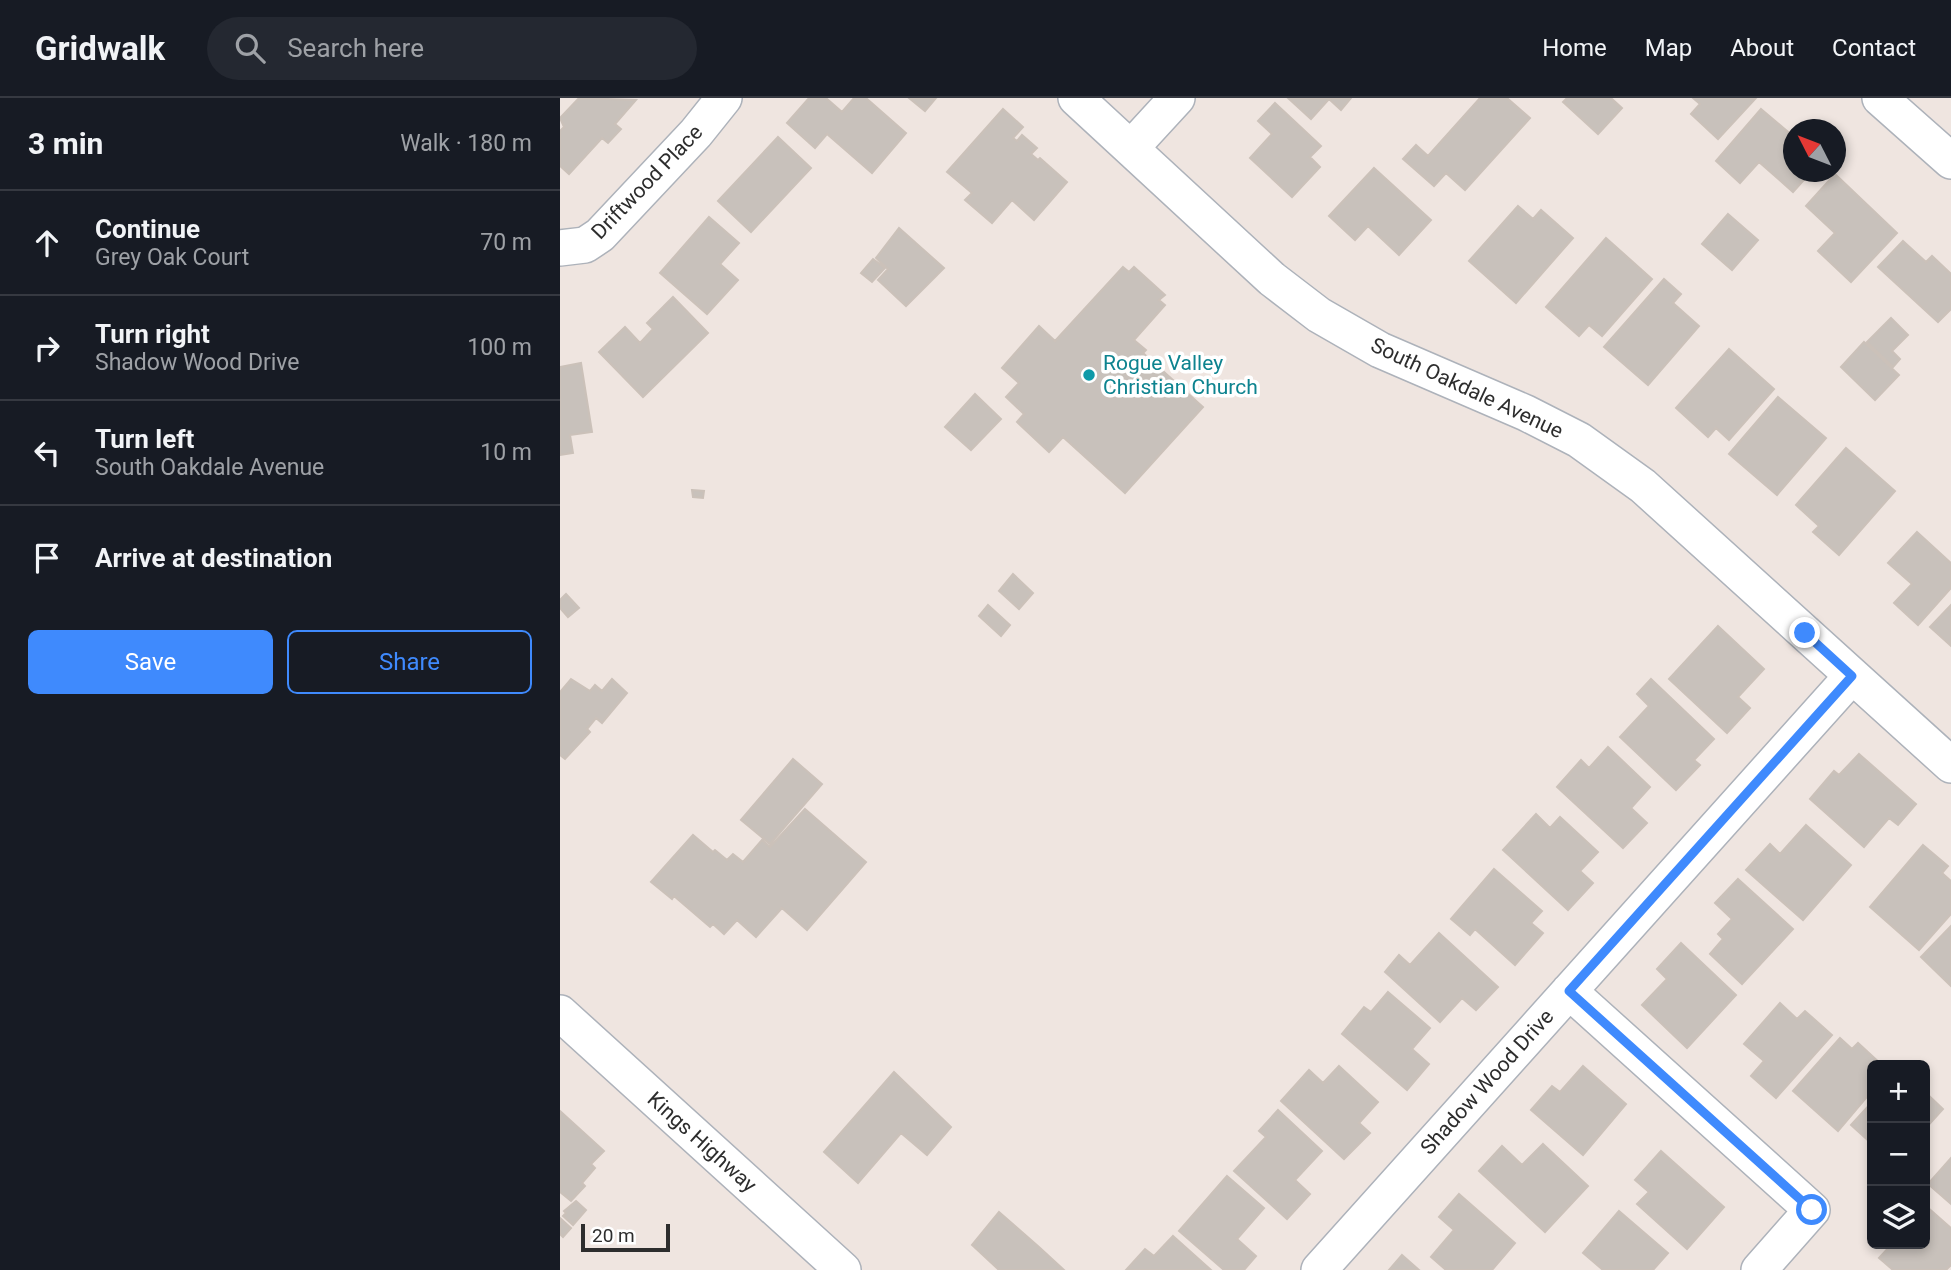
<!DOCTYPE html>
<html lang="en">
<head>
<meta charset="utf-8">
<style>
	body { margin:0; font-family:Roboto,sans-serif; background:#242831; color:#f1f3f6 }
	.controls { position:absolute; right:21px; bottom:21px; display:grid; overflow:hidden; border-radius:10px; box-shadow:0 4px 10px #0003 }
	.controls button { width:63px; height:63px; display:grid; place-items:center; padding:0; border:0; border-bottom:2px solid #363941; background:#171b24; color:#f1f3f6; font:35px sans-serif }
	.compass { position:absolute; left:1223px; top:21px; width:63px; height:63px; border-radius:50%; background:#171b24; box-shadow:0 4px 10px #0003; rotate:312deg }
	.scale { position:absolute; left:21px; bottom:18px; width:89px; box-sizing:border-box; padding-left:7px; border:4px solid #2d2d2d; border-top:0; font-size:19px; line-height:24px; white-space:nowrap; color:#2d2d2d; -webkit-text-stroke:5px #fff; paint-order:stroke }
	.stop { position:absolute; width:21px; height:21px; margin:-16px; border:5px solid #3f8afd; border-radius:50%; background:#fff }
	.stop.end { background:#3f8afd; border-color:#fff; box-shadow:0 2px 7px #0008 }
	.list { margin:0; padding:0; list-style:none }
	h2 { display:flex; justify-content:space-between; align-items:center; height:91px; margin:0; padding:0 28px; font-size:30px }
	h2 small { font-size:23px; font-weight:400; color:#9ea1a6 }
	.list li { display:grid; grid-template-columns:46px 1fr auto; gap:21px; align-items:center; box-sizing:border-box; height:105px; padding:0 28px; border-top:2px solid #363941 }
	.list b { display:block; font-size:26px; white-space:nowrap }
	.list p { margin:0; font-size:23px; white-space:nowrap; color:#9ea1a6 }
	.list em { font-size:23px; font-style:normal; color:#9ea1a6 }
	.actions { display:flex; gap:14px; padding:21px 28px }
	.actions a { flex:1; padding:16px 0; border:2px solid #3f8afd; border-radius:10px; text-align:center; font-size:24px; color:#3f8afd }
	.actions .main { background:#3f8afd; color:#fff }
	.icon { flex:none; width:38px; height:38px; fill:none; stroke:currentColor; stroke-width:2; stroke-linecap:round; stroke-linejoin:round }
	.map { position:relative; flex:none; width:1391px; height:1172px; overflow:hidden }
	header { display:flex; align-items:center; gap:42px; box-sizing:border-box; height:98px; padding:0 35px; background:#171b24; border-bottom:2px solid #363941 }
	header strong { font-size:33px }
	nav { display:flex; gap:38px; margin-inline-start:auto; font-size:24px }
	.search { width:490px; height:63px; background:#242831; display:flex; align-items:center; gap:18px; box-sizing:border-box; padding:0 24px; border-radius:38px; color:#9ea1a6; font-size:26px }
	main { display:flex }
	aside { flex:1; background:#171b24 }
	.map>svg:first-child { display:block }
	.building { fill:#c8c1bb; stroke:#cbc1b9; stroke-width:2 }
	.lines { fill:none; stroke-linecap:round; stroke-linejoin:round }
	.minor-casing { stroke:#adb2ba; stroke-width:38 }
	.minor { stroke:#fff; stroke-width:35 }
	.route { stroke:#3f8afd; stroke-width:9 }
	.culture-dot { fill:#0f9aa8; stroke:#fff; stroke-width:2.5 }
	.labels { text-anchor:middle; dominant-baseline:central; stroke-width:7; stroke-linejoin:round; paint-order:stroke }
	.street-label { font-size:21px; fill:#2d2d2d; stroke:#fff }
	.culture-label { font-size:21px; fill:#0d838f; stroke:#fff; text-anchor:start }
</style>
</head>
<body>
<header>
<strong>Gridwalk</strong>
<div class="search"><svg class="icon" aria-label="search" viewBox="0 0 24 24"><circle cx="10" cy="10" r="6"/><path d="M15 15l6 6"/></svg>Search here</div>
<nav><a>Home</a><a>Map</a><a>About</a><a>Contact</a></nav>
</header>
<main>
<aside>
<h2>3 min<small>Walk · 180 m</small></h2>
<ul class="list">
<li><svg class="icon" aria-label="ahead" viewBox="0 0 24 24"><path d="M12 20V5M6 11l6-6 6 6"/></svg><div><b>Continue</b><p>Grey Oak Court</p></div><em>70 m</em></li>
<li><svg class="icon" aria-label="right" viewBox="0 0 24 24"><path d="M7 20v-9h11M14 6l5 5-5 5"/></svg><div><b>Turn right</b><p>Shadow Wood Drive</p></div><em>100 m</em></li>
<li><svg class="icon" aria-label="left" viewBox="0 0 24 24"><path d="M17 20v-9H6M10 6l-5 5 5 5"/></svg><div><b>Turn left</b><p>South Oakdale Avenue</p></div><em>10 m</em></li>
<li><svg class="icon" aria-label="arrive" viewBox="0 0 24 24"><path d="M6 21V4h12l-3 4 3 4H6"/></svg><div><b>Arrive at destination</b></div></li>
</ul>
<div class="actions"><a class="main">Save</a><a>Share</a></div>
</aside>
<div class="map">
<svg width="1391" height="1172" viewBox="0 0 1391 1172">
	<rect width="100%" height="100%" fill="#efe5e0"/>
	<path class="building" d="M19,0L76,2L55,26L61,31L48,45L42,40L9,76L0,68V33L4,29L0,20Z
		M249,0H266L282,14L294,0H306L346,35L312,75L267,36L255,50L227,25Z
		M349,0H376L365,13Z
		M728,0H791L781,12L769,1L751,21Z
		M920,0H947L970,20L905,92L886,75L874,88L843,61L856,47L868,58Z
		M1007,0H1051L1062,10L1038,36L1003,4Z
		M1133,0H1196L1158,41L1131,16L1140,6Z
		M715,5L761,48L750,59L760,69L732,99L690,60L712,36L698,23Z
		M443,11L463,29L453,40L457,43L462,37L477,50L471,56L478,62L480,60L507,84L474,122L452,102L432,125L405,102L412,95L387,74Z
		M1201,11L1234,39V74H1251L1233,94L1199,64L1180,85L1156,63Z
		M218,39L251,70L191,134L158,103Z
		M814,70L871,122L839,157L808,128L795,142L769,118Z
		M1275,76L1337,135L1291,184L1258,153L1275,135L1246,108Z
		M958,108L973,121L981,112L1013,140L956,205L909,163Z
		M1168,116L1198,142L1172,172L1142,146Z
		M149,119L179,145L160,166L178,182L147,216L100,175Z
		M339,130L384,170L346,208L318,182L328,171L316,160Z
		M1046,140L1092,181L1042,238L1029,227L1019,238L986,209Z
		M1343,143L1366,164L1372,158L1391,176V211L1378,224L1318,169Z
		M313,161L325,170L312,184L301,175Z
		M563,169L569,174L574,169L605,197L599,202L605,207L574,242L586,252L583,255L643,309L565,395L503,339L489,354L457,324L464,316L446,299L459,285L442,270L479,228L495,243Z
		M1104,181L1121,196L1113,205L1139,228L1088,287L1044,249Z
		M113,199L148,235L83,299L39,254L65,229L80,245L93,231L87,225Z
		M1331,220L1348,237L1332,253L1340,261L1333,269L1307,244Z
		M1304,244L1339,277L1315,302L1281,269Z
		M1169,251L1214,291L1169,342L1156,330L1148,339L1116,310Z
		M21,265L32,334L10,337L13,355L0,357V269Z
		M415,296L441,321L411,352L385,329Z
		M1218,299L1266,340L1217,397L1169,356Z
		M1286,350L1335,393L1279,457L1253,434L1259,428L1236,407Z
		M132,392L144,393L143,400L133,399Z
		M1357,434L1391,465V490L1358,527L1334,505L1352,486L1328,465Z
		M453,476L473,495L459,511L439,493Z
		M6,496L19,510L8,519L0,510V502Z
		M428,507L450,527L441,538L419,518Z
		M1391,507V548L1370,529Z
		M1158,528L1204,571L1178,599L1190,610L1167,635L1109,581Z
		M11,581L30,593L35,587L42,593L52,581L67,595L42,625L36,620L27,631L30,634L5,661L0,657V594Z
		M1091,581L1154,641L1134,662L1140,667L1116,692L1060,639L1089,608L1077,596Z
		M1048,649L1090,689L1071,710L1087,725L1063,750L997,689L1021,662L1029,670Z
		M1299,656L1356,706L1338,727L1329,720L1304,749L1250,701L1274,673L1279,677Z
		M233,661L262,686L210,746L181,722Z
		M245,711L306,764L247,832L222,810L196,839L177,822L164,836L153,826L150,829L114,798L112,801L91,784L133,737L153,754L155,752L167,762L173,756L183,764L202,742L210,749Z
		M976,716L990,730L1000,719L1038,754L1020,773L1033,785L1008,812L943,752Z
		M1246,727L1291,767L1243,822L1186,772L1210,746L1220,756Z
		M1363,747L1388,768L1382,775L1391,783V816L1359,852L1310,809Z
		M934,771L982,813L971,825L983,835L955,867L915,831L910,837L891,821Z
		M1178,781L1233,831L1182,886L1150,856L1163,841L1158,836L1172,821L1155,805Z
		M1391,828V888L1361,859Z
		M879,835L938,889L916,912L902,900L880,924L825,874L839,857L850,867Z
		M1121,845L1176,897L1127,950L1082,907L1107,881L1097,871Z
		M828,894L870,930L852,951L869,966L847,992L782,936L804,909L811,914Z
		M1220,905L1237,921L1245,913L1272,937L1216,1000L1191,978L1204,963L1184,946Z
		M1280,940L1292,951L1298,945L1322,967H1312V993L1278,1033L1233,993Z
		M779,968L818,1004L799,1025L810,1035L784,1061L721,1003L749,972L763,985Z
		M1023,968L1066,1006L1023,1057L971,1012L992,988L1000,994Z
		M334,974L391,1029L367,1057L341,1035L298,1085L264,1054Z
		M1365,994L1383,1011L1365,1031Z
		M1312,1004V1046L1291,1027Z
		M718,1012L762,1053L735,1082L750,1096L727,1121L674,1073L706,1039L699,1033Z
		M0,1013L44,1053L31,1066L35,1070L22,1085L25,1088L11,1103L0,1094Z
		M983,1046L1028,1088L985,1134L919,1073L942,1048L962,1067Z
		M1101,1053L1164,1109L1127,1151L1077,1106L1089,1094L1075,1082Z
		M1391,1060V1106L1368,1086Z
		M667,1078L704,1110L677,1141L696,1158L684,1172H664L619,1133Z
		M899,1096L955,1145L932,1172H886L871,1159L894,1132L879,1119Z
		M16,1103L26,1112L13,1127L3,1118L6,1115L4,1113Z
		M1366,1108L1391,1130V1167L1386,1172H1333L1319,1160L1332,1146H1365Z
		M1059,1113L1108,1155L1093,1172H1043L1023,1155Z
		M439,1114L479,1149L504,1172H439L412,1147Z
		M0,1120L11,1130L3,1139L0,1136Z
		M613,1138L651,1172H566L585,1151L594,1158Z
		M842,1157L859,1172H829Z"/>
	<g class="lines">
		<g class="minor-casing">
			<path id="minor" d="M516,0L712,181L759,217L820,252L966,315L1019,342L1083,388L1391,667
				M1320,0L1391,63
				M571,50L617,0
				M0,150L25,147L40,137L136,35L164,0
				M1009,893L1252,1112L1199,1172
				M0,915L283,1172
				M759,1172L1292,578"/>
		</g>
		<use href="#minor" class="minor"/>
	</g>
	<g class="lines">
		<path class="route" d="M1245,535L1292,578L1009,893L1252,1112"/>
	</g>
	<circle class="culture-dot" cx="529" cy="277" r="7"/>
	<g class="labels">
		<g class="street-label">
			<text transform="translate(87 84) rotate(-46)">Driftwood Place</text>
			<text transform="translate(907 290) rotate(25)">South Oakdale Avenue</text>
			<text transform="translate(927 984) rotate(-48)">Shadow Wood Drive</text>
			<text transform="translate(142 1044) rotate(42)">Kings Highway</text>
		</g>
		<g class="culture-label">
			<text x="543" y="265">Rogue Valley<tspan x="543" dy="24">Christian Church</tspan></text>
		</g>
	</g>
</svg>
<div class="controls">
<button>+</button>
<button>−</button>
<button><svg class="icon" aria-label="layers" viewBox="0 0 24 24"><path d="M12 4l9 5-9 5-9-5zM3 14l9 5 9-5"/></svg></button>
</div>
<svg class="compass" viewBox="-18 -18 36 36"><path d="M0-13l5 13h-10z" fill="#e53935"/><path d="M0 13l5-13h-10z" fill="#9ea1a6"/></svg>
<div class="scale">20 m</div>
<div class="stop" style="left:1252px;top:1112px"></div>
<div class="stop end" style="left:1245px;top:535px"></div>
</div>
</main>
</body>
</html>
